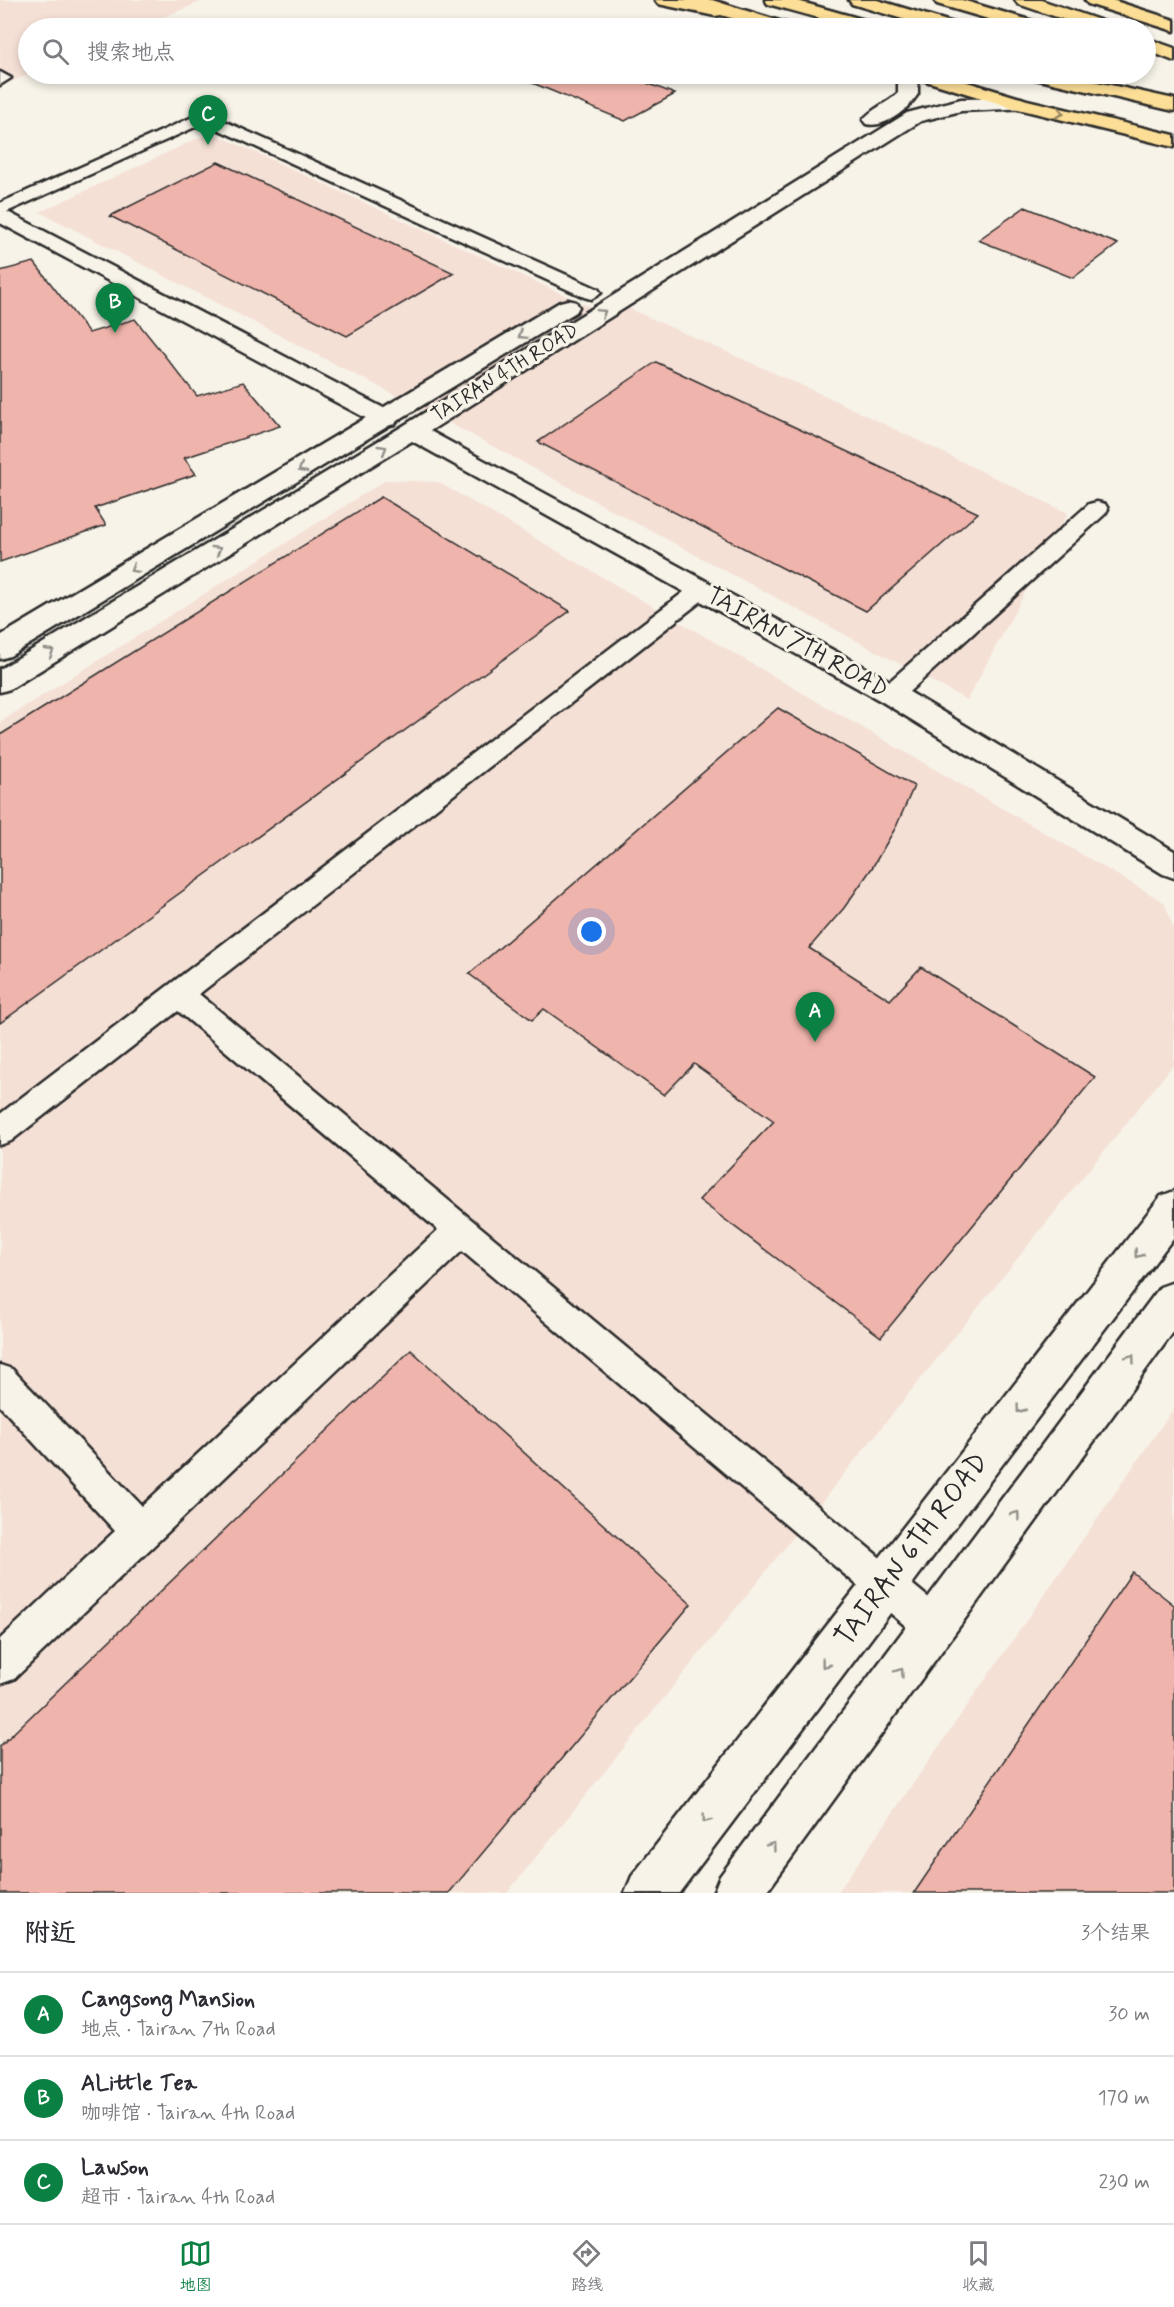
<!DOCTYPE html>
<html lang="zh">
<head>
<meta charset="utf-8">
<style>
	body { margin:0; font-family:Mynerve,"LXGW WenKai TC",sans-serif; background:#f7f7f7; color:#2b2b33 }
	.you { position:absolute; left:592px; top:932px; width:21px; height:21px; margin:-15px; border:4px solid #fff; border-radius:50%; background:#1a73e8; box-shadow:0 0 0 9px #1a73e833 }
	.badge { display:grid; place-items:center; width:39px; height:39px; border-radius:50%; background:#0b8043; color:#fff; font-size:20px; font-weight:700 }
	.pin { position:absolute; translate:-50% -50px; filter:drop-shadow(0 2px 3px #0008) }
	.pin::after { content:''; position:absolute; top:32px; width:21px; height:18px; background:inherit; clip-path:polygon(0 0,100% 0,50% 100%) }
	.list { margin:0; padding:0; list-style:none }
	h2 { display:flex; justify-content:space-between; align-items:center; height:78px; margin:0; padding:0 24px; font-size:26px }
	h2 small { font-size:20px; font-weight:400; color:#7c7c81 }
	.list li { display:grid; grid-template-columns:39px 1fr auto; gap:18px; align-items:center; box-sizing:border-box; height:84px; padding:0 24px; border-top:2px solid #e1e1e2 }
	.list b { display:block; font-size:22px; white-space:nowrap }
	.list p { margin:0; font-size:20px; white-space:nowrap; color:#7c7c81 }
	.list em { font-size:20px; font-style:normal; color:#7c7c81 }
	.icon { flex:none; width:33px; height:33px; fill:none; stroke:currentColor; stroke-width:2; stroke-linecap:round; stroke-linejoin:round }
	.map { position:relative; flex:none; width:1174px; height:1893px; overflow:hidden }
	.search { position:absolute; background:#fff; box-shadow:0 3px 9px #0003; left:18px; right:18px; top:18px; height:66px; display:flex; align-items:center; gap:15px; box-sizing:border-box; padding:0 21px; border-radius:33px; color:#7c7c81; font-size:22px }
	.sheet { height:330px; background:#fff }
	nav { display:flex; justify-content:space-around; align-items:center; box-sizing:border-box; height:84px; border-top:2px solid #e1e1e2; background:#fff; font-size:16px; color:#7c7c81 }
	nav a { display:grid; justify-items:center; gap:3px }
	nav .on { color:#0b8043 }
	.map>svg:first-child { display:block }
	.built { fill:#f5e0d6 }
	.building { fill:#efb4ab; stroke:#2b2b2b; stroke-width:1.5 }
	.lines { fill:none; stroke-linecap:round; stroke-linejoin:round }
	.lane-casing { stroke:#2b2b2b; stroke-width:5 }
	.street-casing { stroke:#2b2b2b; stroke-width:5 }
	.secondary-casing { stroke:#2b2b2b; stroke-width:5 }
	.primary-casing { stroke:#2b2b2b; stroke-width:5 }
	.highway-casing { stroke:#2b2b2b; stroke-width:5 }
	.lane { fill:#f7f3e8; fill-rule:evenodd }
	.street { fill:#f7f3e8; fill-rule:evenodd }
	.secondary { fill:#f7f3e8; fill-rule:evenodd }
	.primary { fill:#fcde96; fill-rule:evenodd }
	.highway { fill:#fcde96; fill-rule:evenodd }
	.oneway { stroke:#948460 }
	.oneway2 { stroke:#918f8a }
	.labels { text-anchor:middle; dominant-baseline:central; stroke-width:6; stroke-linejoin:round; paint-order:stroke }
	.far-street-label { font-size:20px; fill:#2b2b2b; stroke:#f7f3e8 }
	.street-label { font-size:24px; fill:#2b2b2b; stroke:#f7f3e8 }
	.near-street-label { font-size:28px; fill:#2b2b2b; stroke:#f7f3e8 }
</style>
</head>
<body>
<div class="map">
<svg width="1174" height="1893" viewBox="0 0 1174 1893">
	<rect width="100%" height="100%" fill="#f7f3e8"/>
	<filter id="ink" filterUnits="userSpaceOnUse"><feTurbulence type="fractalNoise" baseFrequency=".0167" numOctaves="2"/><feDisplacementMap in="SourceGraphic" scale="12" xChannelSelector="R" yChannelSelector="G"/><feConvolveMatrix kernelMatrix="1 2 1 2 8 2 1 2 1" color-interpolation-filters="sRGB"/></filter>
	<g filter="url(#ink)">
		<path class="built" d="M0,0H205L138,28H28V74H31L0,86Z
			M211,132L614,318L628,308L828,397L1068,513L967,700L453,425L40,212Z
			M386,480L438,482L1164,902L1174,929V1064L507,1893H0V722Z
			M1174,1408V1893H837Z"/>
		<path class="building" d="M513,75L624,74L675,94L625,121Z
			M218,162L454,273L347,336L110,216Z
			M1025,207L1118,244L1073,278L978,240Z
			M34,262L89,333L135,319L197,396L243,382L280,426L184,458L196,474L95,508L106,525L0,562V271Z
			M656,362L978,513L866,611L538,442Z
			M381,497L570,611L0,1023V735Z
			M778,708L914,786L896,827L872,868L844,908L809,948L890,1000L921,967L1095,1077L881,1337L699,1200L774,1121L694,1064L664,1095L544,1009L532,1020L469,974Z
			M411,1350L691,1604L449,1893H0V1746Z
			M1132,1572L1174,1605V1893H914Z"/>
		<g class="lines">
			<g class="lane-casing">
				<path id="lane" d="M0,72L11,78L0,85Z
					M204,112L598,289L601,293L591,299L584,297L204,123L0,215V203Z
					M1097,502L1105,504L1108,509L1105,514L900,700L891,703L882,700L879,694L882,688L1089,504Z
					M701,582L709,585L713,590L709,595L199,994L947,1613L953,1626L947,1639L934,1645L921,1639L462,1251L14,1679L0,1684V1639L115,1531L0,1406V1365L12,1369L142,1506L438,1230L178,1011L11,1141L0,1145V1114L693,585Z"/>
			</g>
			<g class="street-casing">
				<path id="street" d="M0,208L395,414L398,419L395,424L386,426L377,424L0,223Z"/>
			</g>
			<g class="secondary-casing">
				<path id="secondary" d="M892,74H910L918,83V94C908,109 885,129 866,124L863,120C871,109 888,103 898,93V83Z
					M1021,98L1031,104L1028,108L961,111L921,121L430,431L901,687L1174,851V878L1163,874L881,701L412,441L10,689L0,692V669L403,426L907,113L961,99Z
					M568,300L576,302L579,307L576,312L10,656L0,659V636L560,302Z
					M1174,1191V1237L679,1893H625L632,1876L1161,1196Z
					M1174,1282V1331L766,1893H713L720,1876L1160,1287Z"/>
			</g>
			<g class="primary-casing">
				<path id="primary" d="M655,0H712L789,24L792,28H766L721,15L715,16L658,4Z
					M1085,0H1112L1174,20V31L1088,4Z
					M914,74H941L1027,100L1174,135V147L1014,108L916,78Z"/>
			</g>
			<g class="highway-casing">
				<path id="highway" d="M765,0H794L879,24L882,28H855L768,4Z
					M849,0H877L957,24L960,28H933L852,4Z
					M934,0H962L1043,24L1046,28H1019L937,4Z
					M1015,0H1041L1111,24L1114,28H1089L1018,4Z
					M1146,38L1174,48V61L1146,50Z
					M1029,74H1061L1174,99V111L1031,78Z"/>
			</g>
			<use href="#lane" class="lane"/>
			<use href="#street" class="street"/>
			<use href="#secondary" class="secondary"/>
			<use href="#primary" class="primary"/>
			<use href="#highway" class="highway"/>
		</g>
		<defs><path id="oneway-chevron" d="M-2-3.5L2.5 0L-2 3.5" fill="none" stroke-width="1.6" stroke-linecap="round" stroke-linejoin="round" transform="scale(1.5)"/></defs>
		<use class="oneway" href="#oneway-chevron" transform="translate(1060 113) rotate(14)"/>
		<g class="oneway2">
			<use href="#oneway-chevron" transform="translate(602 313) rotate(-32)"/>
			<use href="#oneway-chevron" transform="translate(522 335) rotate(148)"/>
			<use href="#oneway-chevron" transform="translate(383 449) rotate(-31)"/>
			<use href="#oneway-chevron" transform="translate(302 469) rotate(149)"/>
			<use href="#oneway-chevron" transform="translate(217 550) rotate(-31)"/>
			<use href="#oneway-chevron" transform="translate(134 569) rotate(149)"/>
			<use href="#oneway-chevron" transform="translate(50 652) rotate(-31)"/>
			<use href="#oneway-chevron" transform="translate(1138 1254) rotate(127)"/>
			<use href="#oneway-chevron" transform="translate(1131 1358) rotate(-54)"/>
			<use href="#oneway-chevron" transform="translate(1020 1409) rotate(127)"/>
			<use href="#oneway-chevron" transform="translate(1016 1515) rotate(-54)"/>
			<use href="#oneway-chevron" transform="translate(825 1664) rotate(127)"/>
			<use href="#oneway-chevron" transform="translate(900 1672) rotate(-54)"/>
			<use href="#oneway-chevron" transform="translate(706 1819) rotate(127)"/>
			<use href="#oneway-chevron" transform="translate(772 1846) rotate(-54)"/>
		</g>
	</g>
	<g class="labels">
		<g class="far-street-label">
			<text transform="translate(505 373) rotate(-32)">TAIRAN 4TH ROAD</text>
		</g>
		<g class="street-label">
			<text transform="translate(797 643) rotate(29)">TAIRAN 7TH ROAD</text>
		</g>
		<g class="near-street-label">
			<text transform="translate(912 1550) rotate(-53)">TAIRAN 6TH ROAD</text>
		</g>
	</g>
</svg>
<div class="you"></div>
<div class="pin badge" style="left:815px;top:1042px">A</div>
<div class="pin badge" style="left:115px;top:333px">B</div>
<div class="pin badge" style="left:208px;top:145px">C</div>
<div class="search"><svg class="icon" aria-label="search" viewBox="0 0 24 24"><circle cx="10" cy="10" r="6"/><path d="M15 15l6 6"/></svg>搜索地点</div>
</div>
<section class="sheet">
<h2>附近<small>3个结果</small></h2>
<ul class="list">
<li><span class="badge">A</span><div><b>Cangsong Mansion</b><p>地点 · Tairan 7th Road</p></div><em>30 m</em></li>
<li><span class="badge">B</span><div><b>ALittle Tea</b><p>咖啡馆 · Tairan 4th Road</p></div><em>170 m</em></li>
<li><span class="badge">C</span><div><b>Lawson</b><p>超市 · Tairan 4th Road</p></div><em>230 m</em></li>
</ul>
</section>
<nav>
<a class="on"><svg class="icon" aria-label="map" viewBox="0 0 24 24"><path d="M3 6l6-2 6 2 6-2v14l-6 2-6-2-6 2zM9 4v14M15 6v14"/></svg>地图</a>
<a><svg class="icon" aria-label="directions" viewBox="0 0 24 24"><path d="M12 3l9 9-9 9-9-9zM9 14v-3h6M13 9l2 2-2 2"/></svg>路线</a>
<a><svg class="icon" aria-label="saved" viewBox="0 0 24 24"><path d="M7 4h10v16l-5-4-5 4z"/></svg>收藏</a>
</nav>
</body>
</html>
